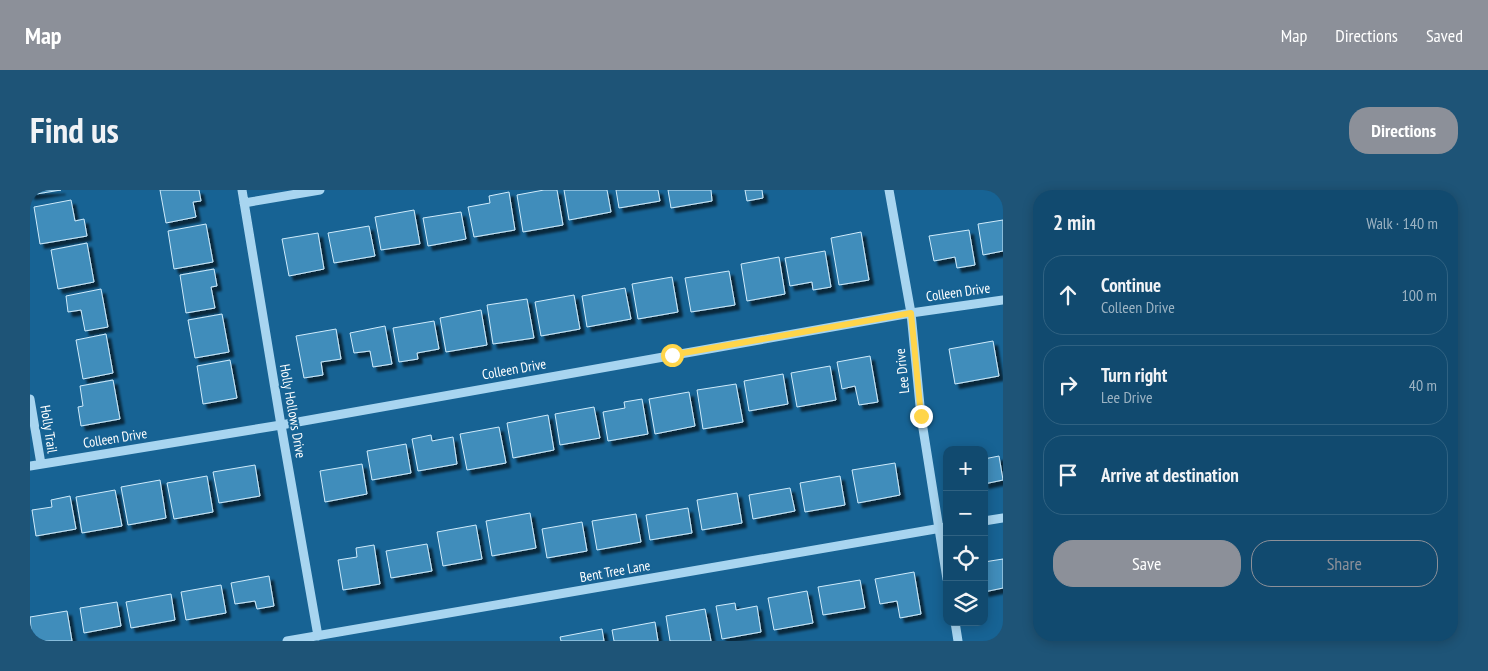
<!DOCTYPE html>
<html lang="en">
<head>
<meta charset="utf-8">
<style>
	body { margin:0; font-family:"PT Sans Narrow",sans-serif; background:#1e5477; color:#f1f3f6 }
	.controls { position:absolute; right:15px; bottom:15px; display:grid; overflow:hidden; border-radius:10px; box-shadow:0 2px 12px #0003 }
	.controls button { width:45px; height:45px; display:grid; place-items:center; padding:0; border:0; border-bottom:1px solid #306282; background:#114a6f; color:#f1f3f6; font:25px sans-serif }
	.stop { position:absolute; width:15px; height:15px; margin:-11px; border:4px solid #ffd54a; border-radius:50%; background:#fff }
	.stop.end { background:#ffd54a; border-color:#fff; box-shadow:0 1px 5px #0008 }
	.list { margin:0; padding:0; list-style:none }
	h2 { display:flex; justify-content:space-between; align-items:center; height:65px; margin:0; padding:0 20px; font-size:21px }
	h2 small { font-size:16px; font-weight:400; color:#9cb3c3 }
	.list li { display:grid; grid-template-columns:32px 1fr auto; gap:15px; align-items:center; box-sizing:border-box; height:80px; margin:0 10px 10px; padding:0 10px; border:1px solid #306282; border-radius:20px }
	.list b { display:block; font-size:19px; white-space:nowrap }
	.list p { margin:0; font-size:16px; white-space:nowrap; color:#9cb3c3 }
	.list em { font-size:16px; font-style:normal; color:#9cb3c3 }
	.actions { display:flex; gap:10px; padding:15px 20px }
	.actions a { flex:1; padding:11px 0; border:1px solid #8c9099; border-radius:20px; text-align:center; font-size:18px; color:#8c9099 }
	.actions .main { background:#8c9099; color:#fff }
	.icon { flex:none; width:28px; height:28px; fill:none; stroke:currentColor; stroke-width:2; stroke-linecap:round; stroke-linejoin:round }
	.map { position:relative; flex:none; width:973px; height:451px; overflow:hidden; border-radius:20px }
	header { display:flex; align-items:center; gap:30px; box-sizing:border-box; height:70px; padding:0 25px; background:#8c9099; color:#fff }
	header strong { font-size:24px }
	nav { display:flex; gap:28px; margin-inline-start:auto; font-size:18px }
	.intro { display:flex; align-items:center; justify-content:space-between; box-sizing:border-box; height:120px; padding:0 30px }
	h1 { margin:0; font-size:35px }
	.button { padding:12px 22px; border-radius:20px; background:#8c9099; color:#fff; font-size:18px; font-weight:700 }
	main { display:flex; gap:30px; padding:0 30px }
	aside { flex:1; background:#114a6f; border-radius:20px; box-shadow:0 2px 12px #0003 }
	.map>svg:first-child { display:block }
	.building { fill:#408dbb; stroke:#cfebfb; filter:url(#shadow) }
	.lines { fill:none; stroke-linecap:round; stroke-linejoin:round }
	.minor { stroke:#a8d5f0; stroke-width:9 }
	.route { stroke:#ffd54a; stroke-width:6 }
	.labels { text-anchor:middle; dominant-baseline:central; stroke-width:4; stroke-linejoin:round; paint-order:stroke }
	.street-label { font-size:14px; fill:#fff; stroke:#176394 }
</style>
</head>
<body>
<header>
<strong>Map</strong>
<nav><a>Map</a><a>Directions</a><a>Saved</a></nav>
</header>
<div class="intro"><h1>Find us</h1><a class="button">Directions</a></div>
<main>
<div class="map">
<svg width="973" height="451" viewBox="0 0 973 451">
	<defs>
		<filter id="shadow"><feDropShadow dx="4.5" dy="4.5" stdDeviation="1" flood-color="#0009"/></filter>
	</defs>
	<rect width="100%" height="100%" fill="#176394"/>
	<path class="building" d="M0,0H31L0,5Z
		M130,0H169L171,11L163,12L166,27L136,33Z
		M514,0H527L533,35L493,42L487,5Z
		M534,0H577L581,22L539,30Z
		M586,0H628L630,11L589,18Z
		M638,0H681L682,11L641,18Z
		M715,0H732L733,8L717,11Z
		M479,2L485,40L444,47L438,17L460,13L459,6Z
		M41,10L45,31L54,29L57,46L10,54L4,17Z
		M384,20L390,54L351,60L345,27Z
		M431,22L436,49L398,56L393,28Z
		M973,30V61L953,65L948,34Z
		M176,34L183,72L144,79L138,41Z
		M339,36L345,66L304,73L298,43Z
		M939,40L945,75L927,78L925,67L904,71L899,46Z
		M831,42L839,90L809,95L801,48Z
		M288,43L294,79L259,86L252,49Z
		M57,53L64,92L28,99L21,60Z
		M795,61L801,97L783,100L782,92L760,96L755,68Z
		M749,67L755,104L717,111L711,74Z
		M184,79L187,96L181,97L185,118L156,123L150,85Z
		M699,81L705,115L661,122L655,88Z
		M642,87L648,122L608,129L602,94Z
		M595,98L601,129L557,137L552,106Z
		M71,99L78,137L55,141L51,120L38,122L36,106Z
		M544,105L550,139L511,146L505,112Z
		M497,109L504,148L463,154L457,115Z
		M451,120L457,155L416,162L410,128Z
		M192,124L199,162L165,168L158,130Z
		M404,131L409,159L387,163L388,169L369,172L363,138Z
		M355,136L362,174L343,177L340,161L324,163L320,143Z
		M306,139L311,169L291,172L293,185L274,188L266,146Z
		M76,144L83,183L53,189L46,150Z
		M963,151L969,186L925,194L919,159Z
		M840,166L848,212L829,215L825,196L812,199L807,172Z
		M200,170L207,208L173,214L167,176Z
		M800,176L806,210L767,217L761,183Z
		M753,184L758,214L719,221L714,191Z
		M83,190L90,229L51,236L48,217L53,216L50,196Z
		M706,194L713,232L673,239L667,200Z
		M659,202L665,236L625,244L619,209Z
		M612,209L618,244L578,251L573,222L595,218L594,212Z
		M564,217L570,248L530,255L525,224Z
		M518,225L524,260L483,268L477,233Z
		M469,237L476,273L437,280L430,244Z
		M401,245L402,251L423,247L427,274L388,281L382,249Z
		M376,254L381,283L342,290L337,261Z
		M969,266L973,290L954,294V269Z
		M865,273L870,305L828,313L822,280Z
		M332,274L337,304L295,312L290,281Z
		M225,275L230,306L189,313L183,282Z
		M177,286L183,322L144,329L137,293Z
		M810,286L815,315L775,322L770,293Z
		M130,290L136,328L98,335L91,297Z
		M760,298L765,321L723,329L719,305Z
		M85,300L92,336L52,343L46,307Z
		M707,303L712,333L672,340L667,310Z
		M40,306L46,339L6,346L2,320L22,317L21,310Z
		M658,318L662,343L620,350L616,325Z
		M500,323L506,358L462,366L456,331Z
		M606,324L611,352L567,360L562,331Z
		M552,332L557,361L517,368L512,339Z
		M446,335L452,369L413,376L407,342Z
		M397,354L402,381L361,388L356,361Z
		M344,355L350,394L313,400L308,370L327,367L326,358Z
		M973,369V398L954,402V372Z
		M884,382L891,424L870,428L867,411L850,414L845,389Z
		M239,386L244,416L227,419L225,411L205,414L201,393Z
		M830,390L835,418L793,425L788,397Z
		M191,395L196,423L156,430L151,402Z
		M777,401L783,433L744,440L738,408Z
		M141,404L145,430L101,438L96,412Z
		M87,412L91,436L54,443L50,418Z
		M705,413L706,420L727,416L731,442L692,449L686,416Z
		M675,419L681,451H640L636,426Z
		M37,421L42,451H2L0,427Z
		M625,432L628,451H584L582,440Z
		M572,439L574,451H531L530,447Z"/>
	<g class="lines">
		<path class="minor" d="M212,0L251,235L288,446
			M859,0L881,123L891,226L917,389
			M214,13L290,0
			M0,209L11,274
			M0,276L251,235L881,123L973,110
			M954,331L973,328
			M925,432L928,451
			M257,451L917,337"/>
	</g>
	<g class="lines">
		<path class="route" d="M642,165L881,123L891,226"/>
	</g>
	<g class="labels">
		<g class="street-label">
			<text transform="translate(928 102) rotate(-8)">Colleen Drive</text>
			<text transform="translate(484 179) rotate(-10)">Colleen Drive</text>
			<text transform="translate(872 181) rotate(-96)">Lee Drive</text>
			<text transform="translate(263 221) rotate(80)">Holly Hollows Drive</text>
			<text transform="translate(19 239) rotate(81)">Holly Trail</text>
			<text transform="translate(85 248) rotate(-9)">Colleen Drive</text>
			<text transform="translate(585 381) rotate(-10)">Bent Tree Lane</text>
		</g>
	</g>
</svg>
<div class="controls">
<button>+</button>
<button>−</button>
<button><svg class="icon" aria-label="locate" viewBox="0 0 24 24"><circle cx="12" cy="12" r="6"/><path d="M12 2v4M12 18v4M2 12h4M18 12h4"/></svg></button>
<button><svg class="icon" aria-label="layers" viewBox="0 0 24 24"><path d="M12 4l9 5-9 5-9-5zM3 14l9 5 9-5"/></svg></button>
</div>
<div class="stop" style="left:642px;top:165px"></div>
<div class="stop end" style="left:891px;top:226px"></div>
</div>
<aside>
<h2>2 min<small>Walk · 140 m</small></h2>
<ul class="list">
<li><svg class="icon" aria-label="ahead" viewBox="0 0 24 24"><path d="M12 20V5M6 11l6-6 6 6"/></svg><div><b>Continue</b><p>Colleen Drive</p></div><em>100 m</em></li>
<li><svg class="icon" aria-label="right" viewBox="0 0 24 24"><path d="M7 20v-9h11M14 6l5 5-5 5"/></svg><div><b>Turn right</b><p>Lee Drive</p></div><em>40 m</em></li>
<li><svg class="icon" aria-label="arrive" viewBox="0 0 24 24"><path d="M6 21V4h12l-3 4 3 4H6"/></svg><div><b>Arrive at destination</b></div></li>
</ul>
<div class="actions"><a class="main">Save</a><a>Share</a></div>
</aside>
</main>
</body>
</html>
